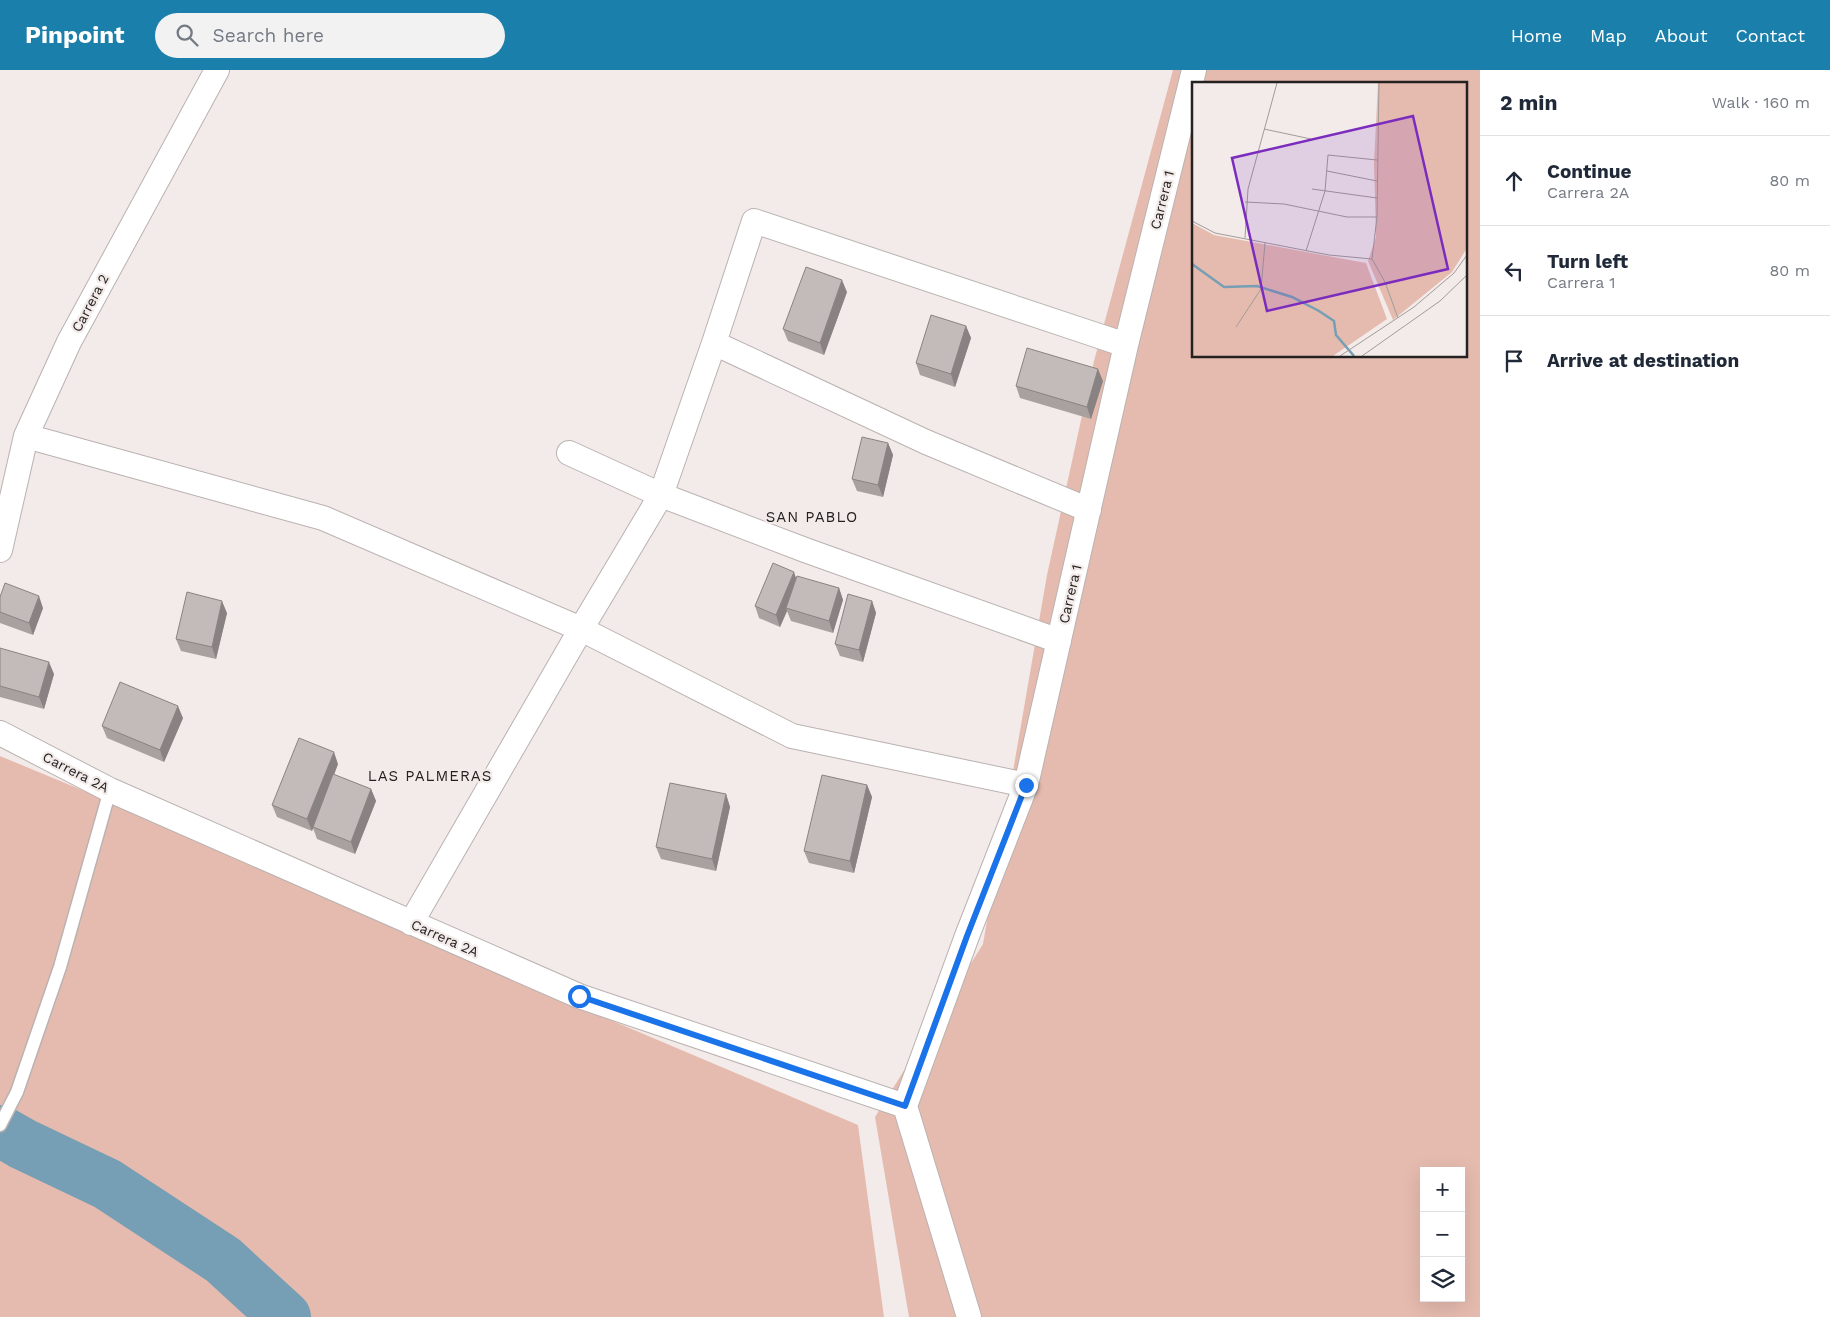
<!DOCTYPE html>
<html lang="en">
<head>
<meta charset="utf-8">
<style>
	body { margin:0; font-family:"Work Sans",sans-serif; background:#f2f2f3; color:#1f2937 }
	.controls { position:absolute; right:15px; bottom:15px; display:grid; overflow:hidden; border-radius:0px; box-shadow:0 5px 20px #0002 }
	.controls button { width:45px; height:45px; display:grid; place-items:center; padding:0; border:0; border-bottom:1px solid #e0e1e3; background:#fff; color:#1f2937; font:25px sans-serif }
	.stop { position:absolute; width:15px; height:15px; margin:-11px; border:4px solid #1a73e8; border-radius:50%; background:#fff }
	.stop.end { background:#1a73e8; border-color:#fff; box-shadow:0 1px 5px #0008 }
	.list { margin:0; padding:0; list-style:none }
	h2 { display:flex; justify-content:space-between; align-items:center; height:65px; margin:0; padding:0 20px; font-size:21px }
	h2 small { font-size:16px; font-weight:400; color:#747a83 }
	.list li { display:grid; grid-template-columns:32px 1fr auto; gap:15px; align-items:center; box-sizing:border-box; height:90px; padding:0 20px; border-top:1px solid #e0e1e3 }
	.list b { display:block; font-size:19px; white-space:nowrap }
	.list p { margin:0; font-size:16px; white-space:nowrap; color:#747a83 }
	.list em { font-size:16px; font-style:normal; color:#747a83 }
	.icon { flex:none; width:28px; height:28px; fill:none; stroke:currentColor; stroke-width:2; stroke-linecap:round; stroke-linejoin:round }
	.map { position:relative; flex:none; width:1480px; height:1247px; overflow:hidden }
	header { display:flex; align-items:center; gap:30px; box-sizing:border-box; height:70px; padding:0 25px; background:#1a7faa; color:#fff }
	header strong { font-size:24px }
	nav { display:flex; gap:28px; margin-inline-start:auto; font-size:18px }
	.search { width:350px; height:45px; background:#f2f2f3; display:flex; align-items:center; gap:12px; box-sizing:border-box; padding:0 18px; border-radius:28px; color:#747a83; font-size:19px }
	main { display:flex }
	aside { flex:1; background:#fff }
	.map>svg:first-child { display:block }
	.green { fill:#e6bbaf; fill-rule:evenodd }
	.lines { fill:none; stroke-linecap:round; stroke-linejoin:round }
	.river { stroke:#769eb4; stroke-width:52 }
	.lane-casing { stroke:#bab2b0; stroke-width:15 }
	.street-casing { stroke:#bab2b0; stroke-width:26 }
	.lane { stroke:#fff; stroke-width:12 }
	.street { stroke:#fff; stroke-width:24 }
	.wall { fill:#a8a19f }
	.shaded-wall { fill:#888382 }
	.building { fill:#c3bbb9; stroke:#888382 }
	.route { stroke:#1a73e8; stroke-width:6 }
	.labels { text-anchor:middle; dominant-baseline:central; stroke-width:4.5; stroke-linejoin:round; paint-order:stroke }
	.street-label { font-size:14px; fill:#242221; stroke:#f3ebe9 }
	.neighbourhood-label { font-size:15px; letter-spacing:1px; fill:#242221; stroke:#f3ebe9 }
	.inset-river { fill:none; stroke:#769eb4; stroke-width:2.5 }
	.inset-road { fill:none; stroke:#a09b99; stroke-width:1 }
	.view { fill:#7b2cbf; fill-opacity:0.15; stroke:#7b2cbf; stroke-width:2.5 }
	.inset-edge { fill:none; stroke:#242221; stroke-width:2.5 }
</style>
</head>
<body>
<header>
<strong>Pinpoint</strong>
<div class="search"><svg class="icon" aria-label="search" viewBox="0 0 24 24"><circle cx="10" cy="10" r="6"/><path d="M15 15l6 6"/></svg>Search here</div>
<nav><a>Home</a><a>Map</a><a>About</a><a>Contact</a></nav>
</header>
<main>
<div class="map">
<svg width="1480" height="1247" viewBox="0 0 1480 1247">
	<rect width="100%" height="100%" fill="#f3ebe9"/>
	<path class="green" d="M1173,0H1480V1247H909L875,1047L983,874L1047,505L1094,291ZM1194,14H1466V286H1194ZM1424,1101H1461V1228H1424Z
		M0,686L171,757L429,873L858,1055L884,1247H0Z"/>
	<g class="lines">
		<path class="river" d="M0,1061L23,1074L107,1114L223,1190L285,1247"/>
		<g class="lane-casing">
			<path id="lane" d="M0,1055L17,1022L60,897L110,720"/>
		</g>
		<g class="street-casing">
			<path id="street" d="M714,273L926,372L1089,440
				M26,366L323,448L581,559L792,666L1026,715
				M569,383L661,425L805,480L1059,571
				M0,480L26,366L69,272L217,0
				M0,663L110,720L579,926L905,1036
				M411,853L581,559L661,425L714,273L754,151L1126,275
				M905,1036L967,866L1026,715L1126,275L1194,0
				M905,1036L969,1247"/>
		</g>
		<use href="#lane" class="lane"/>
		<use href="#street" class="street"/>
	</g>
	<path class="wall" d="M847,222L824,285L788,271L783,259Z
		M966,256L971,268L955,317L920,305L916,293Z
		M1103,311L1091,349L1020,328L1016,316Z
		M888,373L893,385L883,427L857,421L852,409Z
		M796,508L839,518L843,530L833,563L791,551L787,541L780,557L759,548L755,536Z
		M0,527L43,538L33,565L0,553Z
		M872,531L876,543L863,592L840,586L835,574Z
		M227,543L216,589L181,581L176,569Z
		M0,578L54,604L44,639L0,627Z
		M183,648L164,692L107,668L102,656Z
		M338,694L334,705L371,719L376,731L355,784L317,769L313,758L312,761L277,747L272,735Z
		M867,715L872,727L854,803L809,793L804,781Z
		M726,724L730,737L716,801L661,789L656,777Z"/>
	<path class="shaded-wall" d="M842,210L847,222L824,285L820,273Z
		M966,256L971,268L955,317L951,304Z
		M1098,299L1103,311L1091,349L1087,337Z
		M888,373L893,385L883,427L878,415Z
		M794,502L798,514L786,538L787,541L780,557L776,545Z
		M839,518L843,530L833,563L829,551Z
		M39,526L43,538L33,565L29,553Z
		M222,531L227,543L216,589L212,577Z
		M872,531L876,543L863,592L859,580Z
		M49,592L54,604L44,639L39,627Z
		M178,636L183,648L164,692L160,680Z
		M334,682L338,694L312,761L307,749Z
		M867,715L872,727L854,803L850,791Z
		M371,719L376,731L355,784L351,772Z
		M726,724L730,737L716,801L712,789Z"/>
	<path class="building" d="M806,197L842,210L820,273L783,259Z
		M931,245L966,256L951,304L916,293Z
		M1027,278L1098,299L1087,337L1016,316Z
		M862,367L888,373L878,415L852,409Z
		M773,493L794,502L776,545L755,536Z
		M797,506L839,518L829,551L786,538Z
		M5,513L39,526L29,553L0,542V527Z
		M187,522L222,531L212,577L176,569Z
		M848,524L872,531L859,580L835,574Z
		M0,578L49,592L39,627L0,616Z
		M120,612L178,636L160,680L102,656Z
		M299,668L334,682L307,749L272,735Z
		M333,704L371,719L351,772L313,757Z
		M822,705L867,715L850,791L804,781Z
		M670,713L726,724L712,789L656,777Z"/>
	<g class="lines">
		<path class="route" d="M579,926L905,1036L967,866L1026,715"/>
	</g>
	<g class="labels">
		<g class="street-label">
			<text transform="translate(1162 130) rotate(-76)">Carrera 1</text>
			<text transform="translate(90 233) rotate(-62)">Carrera 2</text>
			<text transform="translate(1070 524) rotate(-77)">Carrera 1</text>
			<text transform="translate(76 702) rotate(27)">Carrera 2A</text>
			<text transform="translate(445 868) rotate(24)">Carrera 2A</text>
		</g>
		<g class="neighbourhood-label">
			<text x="812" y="447">SAN PABLO</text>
			<text x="430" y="706">LAS PALMERAS</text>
		</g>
	</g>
	<g transform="translate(1192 12)">
		<rect width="275" height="275" fill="#f3ebe9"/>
		<path d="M186,1H275V166L260,190L201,238L176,179L184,155L182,81ZM0,141L22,153L174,181L195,237L141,274H0Z" fill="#e6bbaf"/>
		<path class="inset-river" d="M0,182L32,205L65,204L100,215L127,229L142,239L144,253L162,274"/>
		<path class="inset-road" d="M72,47L119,57M135,89L185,99M120,107L185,116M53,120L92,122L155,135H185M0,139L23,151L137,173L180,177M53,156L56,107L85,1M114,169L133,109L136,73L185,78M180,177L185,135L187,1M180,177L193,200L206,236M44,245L69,207L73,161M148,274L222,225L262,191L275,173M170,274L248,219L275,193"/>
		<path class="view" d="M221,34L256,187L75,229L40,76Z"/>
		<rect width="275" height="275" class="inset-edge"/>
	</g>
</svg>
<div class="controls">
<button>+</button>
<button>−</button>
<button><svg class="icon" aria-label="layers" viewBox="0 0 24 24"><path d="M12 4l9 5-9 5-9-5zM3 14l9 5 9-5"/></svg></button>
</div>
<div class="stop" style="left:579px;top:926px"></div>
<div class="stop end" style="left:1026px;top:715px"></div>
</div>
<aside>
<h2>2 min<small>Walk · 160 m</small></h2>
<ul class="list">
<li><svg class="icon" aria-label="ahead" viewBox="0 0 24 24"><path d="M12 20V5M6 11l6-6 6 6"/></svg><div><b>Continue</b><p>Carrera 2A</p></div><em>80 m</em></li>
<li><svg class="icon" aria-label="left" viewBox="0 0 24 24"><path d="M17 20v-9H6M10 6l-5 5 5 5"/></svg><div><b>Turn left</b><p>Carrera 1</p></div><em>80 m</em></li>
<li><svg class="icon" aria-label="arrive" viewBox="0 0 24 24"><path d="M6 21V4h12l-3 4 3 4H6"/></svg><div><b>Arrive at destination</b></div></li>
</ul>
</aside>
</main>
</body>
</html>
